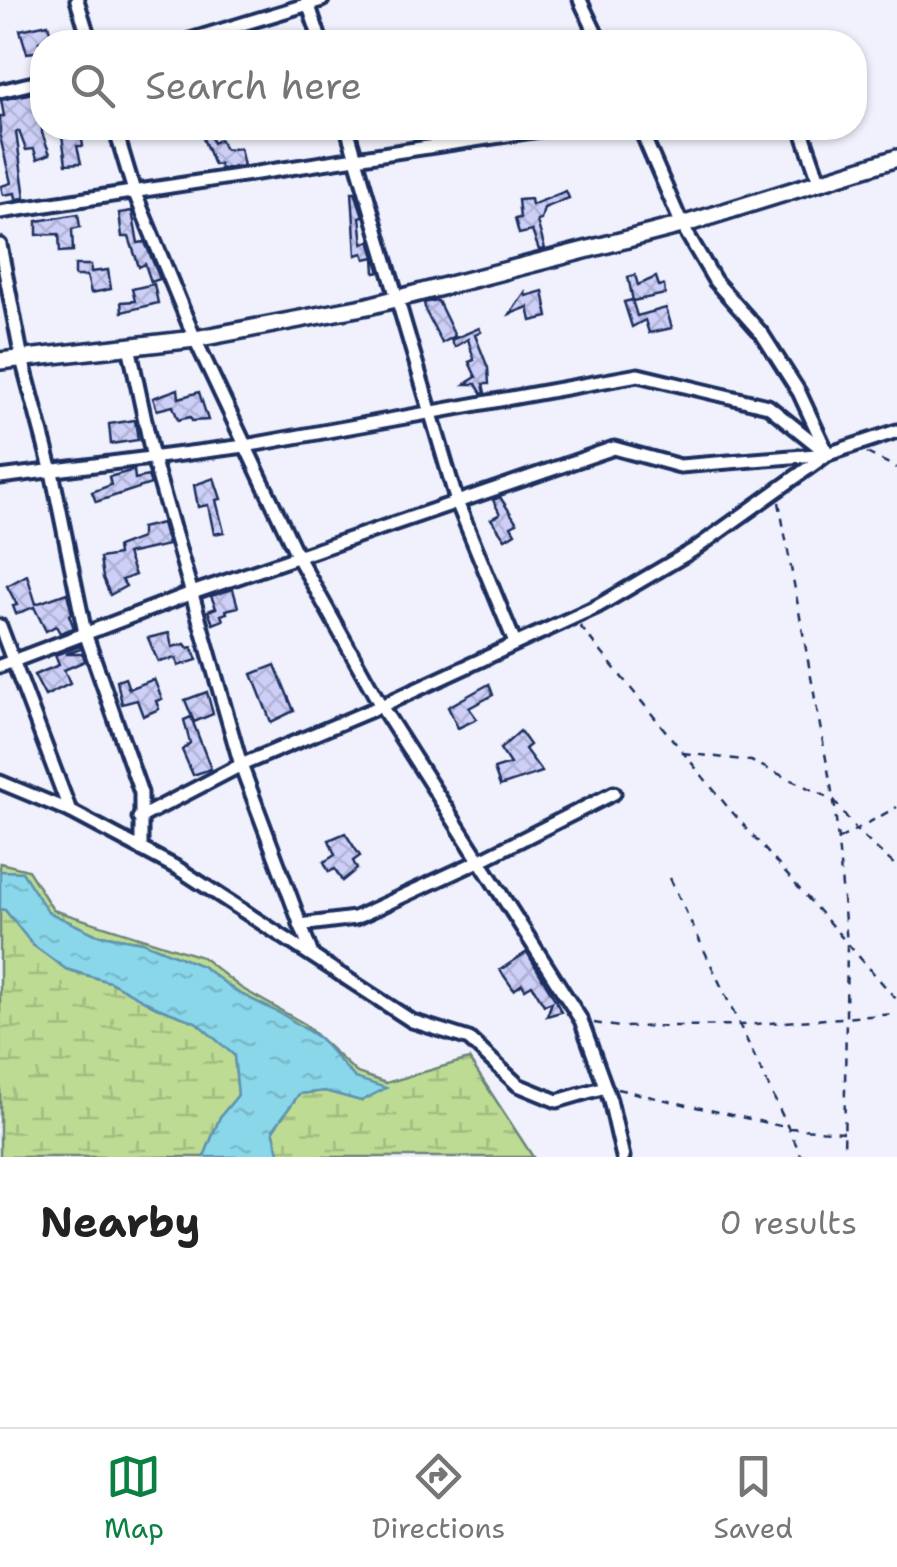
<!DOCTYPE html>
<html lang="en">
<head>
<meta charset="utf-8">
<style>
  :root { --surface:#fff; --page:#f6f6f6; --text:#222; --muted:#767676; --line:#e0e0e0; --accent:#0b8043 }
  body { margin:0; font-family:"Shantell Sans",sans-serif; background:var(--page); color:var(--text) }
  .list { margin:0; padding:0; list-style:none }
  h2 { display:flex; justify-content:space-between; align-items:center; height:130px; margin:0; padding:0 40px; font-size:42px }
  h2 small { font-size:32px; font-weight:400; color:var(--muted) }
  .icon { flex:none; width:55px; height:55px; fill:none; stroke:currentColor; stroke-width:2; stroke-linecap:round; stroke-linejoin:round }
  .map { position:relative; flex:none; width:897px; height:1157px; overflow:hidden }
  .search { position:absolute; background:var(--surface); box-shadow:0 2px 8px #0004; left:30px; right:30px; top:30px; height:110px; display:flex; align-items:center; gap:25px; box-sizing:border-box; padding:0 35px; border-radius:40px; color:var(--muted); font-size:38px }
  .sheet { height:270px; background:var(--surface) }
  nav { display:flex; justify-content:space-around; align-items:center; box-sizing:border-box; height:140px; border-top:2px solid var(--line); background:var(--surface); font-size:28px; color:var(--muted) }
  nav a { display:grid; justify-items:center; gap:5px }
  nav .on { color:var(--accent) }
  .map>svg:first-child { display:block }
  .wetland { fill:url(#wetland-marsh); stroke:#6c8578; stroke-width:2.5 }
  .water { fill:url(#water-ripples); stroke:#5e94b2; stroke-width:2.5 }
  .building { fill:url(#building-cross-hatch); stroke:#1b2f5e; stroke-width:2.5 }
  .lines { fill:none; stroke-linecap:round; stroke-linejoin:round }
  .minor-casing { stroke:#1b2f5e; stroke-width:19 }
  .secondary-casing { stroke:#1b2f5e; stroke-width:22 }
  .path { stroke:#1b2f5e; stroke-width:2.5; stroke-dasharray:8 8; stroke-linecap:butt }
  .minor { stroke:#fff; stroke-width:11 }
  .secondary { stroke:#fff; stroke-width:15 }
</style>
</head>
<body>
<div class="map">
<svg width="897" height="1157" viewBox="0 0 897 1157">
  <defs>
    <pattern id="wetland-marsh" width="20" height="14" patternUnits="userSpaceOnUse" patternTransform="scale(2.5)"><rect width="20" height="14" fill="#bddb93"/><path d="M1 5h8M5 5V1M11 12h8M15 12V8" fill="none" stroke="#a2bc81"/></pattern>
    <pattern id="water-ripples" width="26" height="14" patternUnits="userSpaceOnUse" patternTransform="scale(2.5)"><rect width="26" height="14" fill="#8ad7ea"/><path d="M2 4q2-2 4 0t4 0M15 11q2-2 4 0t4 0" fill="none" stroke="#76b9cb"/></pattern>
    <pattern id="building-cross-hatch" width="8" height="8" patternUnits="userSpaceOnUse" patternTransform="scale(2.5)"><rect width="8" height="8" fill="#cecff7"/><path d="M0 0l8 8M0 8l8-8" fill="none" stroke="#b0b2d6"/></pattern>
  </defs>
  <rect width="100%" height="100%" fill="#f0f1fd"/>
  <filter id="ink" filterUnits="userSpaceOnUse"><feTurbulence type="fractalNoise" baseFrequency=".01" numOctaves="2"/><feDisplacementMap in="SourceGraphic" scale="20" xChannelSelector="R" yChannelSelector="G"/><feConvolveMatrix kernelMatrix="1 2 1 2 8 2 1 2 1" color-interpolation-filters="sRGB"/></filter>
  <g filter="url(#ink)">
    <g class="wetland">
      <polygon points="0,863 28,870 53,910 202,957 241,988 303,1023 357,1073 386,1083 469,1059 533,1157 280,1157 273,1130 299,1094 325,1091 361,1101 355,1078 319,1038 285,1016 237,992 202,966 142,942 95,934 47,912 22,872 0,871"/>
      <polygon points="0,909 5,910 33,945 66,969 110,982 158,1008 196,1022 234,1055 238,1095 220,1117 204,1157 0,1157"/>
    </g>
    <polygon class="water" points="0,871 22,872 48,912 95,934 142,942 202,966 237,992 285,1016 319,1038 355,1078 386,1088 361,1101 325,1091 299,1094 273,1130 280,1157 204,1157 220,1117 238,1095 234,1055 196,1022 158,1008 110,982 66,969 33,945 5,910 0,909"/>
    <g class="building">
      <polygon points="48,24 53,42 39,42 41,51 27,53 20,30"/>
      <polygon points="42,91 42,133 50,154 37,159 34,149 26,150 19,131 16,132 25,198 16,199 15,193 3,195 1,186 11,183 0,137 0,116 4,116 1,100"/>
      <polygon points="61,128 80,128 83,146 77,146 81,163 66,164"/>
      <polygon points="209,133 213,143 220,139 225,150 240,148 244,166 220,169 220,164 214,165 202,136"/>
      <polygon points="566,191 569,198 544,208 541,220 537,221 545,249 539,250 532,231 519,234 515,219 520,218 518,200 531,199 532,205"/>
      <polygon points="352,192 355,192 363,216 360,217 363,244 370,241 380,272 375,273 374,257 365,259 363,253 356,255"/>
      <polygon points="132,211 138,243 145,242 160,279 151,282 145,264 139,267 129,237 122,237 119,213"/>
      <polygon points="78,214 80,227 72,229 73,251 60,252 59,234 37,235 37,221"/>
      <polygon points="75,265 91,265 91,272 108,270 111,289 91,293 87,276 75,276"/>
      <polygon points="635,275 638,285 656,277 659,286 664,285 665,294 633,301 628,277"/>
      <polygon points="154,284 158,303 122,312 121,302 135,301 132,289"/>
      <polygon points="543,291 548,317 531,321 528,307 510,314 525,292 526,296"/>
      <polygon points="632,300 637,316 666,308 672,328 649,333 645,320 632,327 624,302"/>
      <polygon points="432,301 438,301 455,336 442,343 426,312 424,303"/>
      <polygon points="479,328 481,332 475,335 488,368 489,384 483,384 485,393 482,394 476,384 465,384 476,377 469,362 474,360 468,339 455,347 451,340"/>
      <polygon points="178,389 179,398 199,392 208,420 192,421 190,417 178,420 173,406 157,410 153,398"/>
      <polygon points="135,420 138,440 111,444 109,424"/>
      <polygon points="134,470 135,479 148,476 151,484 96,502 92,492 111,485 109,477"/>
      <polygon points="214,478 221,499 216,500 224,532 214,534 208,505 198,507 194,485"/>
      <polygon points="500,497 517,523 511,526 515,533 505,539 491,519 500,514 493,500"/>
      <polygon points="162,523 168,545 127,554 135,575 122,580 126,586 110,595 103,578 100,558 118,555 117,547 141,538 141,528"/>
      <polygon points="27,575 36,604 67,593 72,614 69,615 74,628 60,633 56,626 46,631 34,607 16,614 13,606 17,605 7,586"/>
      <polygon points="233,589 238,607 226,610 227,613 221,615 223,620 213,624 208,611 216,608 211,596"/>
      <polygon points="169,633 172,647 185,644 188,648 192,647 197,660 178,666 176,658 158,662 148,638"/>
      <polygon points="80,646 81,649 66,654 83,654 85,661 64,670 70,684 45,696 34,675 59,665 55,655"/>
      <polygon points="275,665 294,711 271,722 252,674"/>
      <polygon points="125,678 129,689 154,679 162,699 156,701 159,709 143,716 137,700 122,704 117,681"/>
      <polygon points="489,684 493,695 469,708 477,719 458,728 448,707"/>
      <polygon points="207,692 213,714 194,722 185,700"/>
      <polygon points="191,717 211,769 193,775 182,750 190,743 184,720"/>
      <polygon points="520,731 530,745 525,749 542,772 500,786 494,769 510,764 500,749"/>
      <polygon points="345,833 360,856 353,861 357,869 342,881 335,869 329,872 324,862 335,855 329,840"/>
      <polygon points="527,952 556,1001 561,1012 547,1016 552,1002 544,1005 532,985 525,989 522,984 514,990 500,970"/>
    </g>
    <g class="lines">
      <g class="minor-casing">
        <g id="minor">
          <polyline points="77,0 90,42"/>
          <polyline points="307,0 321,42"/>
          <polyline points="580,0 600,42"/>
          <polyline points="183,42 322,0"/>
          <polyline points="0,91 42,81"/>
          <polyline points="115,128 134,191 195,339 298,557 381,706 581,1020 610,1100 623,1157"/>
          <polyline points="347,128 457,502 515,643"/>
          <polyline points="640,128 682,225 715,281 762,334 799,392 826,450"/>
          <polyline points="801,128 819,180"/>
          <polyline points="0,212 553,128"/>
          <polyline points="0,245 22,359 52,472 85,633 141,793 141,849"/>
          <polyline points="129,346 153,458 241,765 312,955"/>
          <polyline points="0,477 245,446 638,375 768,406 828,454"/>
          <polyline points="0,626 70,811"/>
          <polyline points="0,666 192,593 614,448 680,466 828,454 897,431"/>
          <polyline points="0,782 70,811 179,869 412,1021 469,1039 518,1085 557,1101 605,1087"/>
          <polyline points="139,818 241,765 381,706 598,606 695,549 825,456"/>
          <polyline points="300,925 355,918 479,861 614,793"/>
        </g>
      </g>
      <g class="secondary-casing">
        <polyline id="secondary" points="0,361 195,339 368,306 682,225 897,158"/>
      </g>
      <g class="path">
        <polyline points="867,453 897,468"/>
        <polyline points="779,502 835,808 847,944 844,1157"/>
        <polyline points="580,626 726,805 897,1000"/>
        <polyline points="683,753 751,761 834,800 856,830 897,867"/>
        <polyline points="839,839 897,807"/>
        <polyline points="670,878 802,1157"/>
        <polyline points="594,1023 619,1027 742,1025 897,1014"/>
        <polyline points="617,1089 789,1128 844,1132"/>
      </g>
      <use href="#minor" class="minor"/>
      <use href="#secondary" class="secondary"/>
    </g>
  </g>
</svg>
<div class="search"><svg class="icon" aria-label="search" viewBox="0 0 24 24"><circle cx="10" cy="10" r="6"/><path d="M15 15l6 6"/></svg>Search here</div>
</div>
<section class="sheet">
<h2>Nearby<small>0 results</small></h2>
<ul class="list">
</ul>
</section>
<nav>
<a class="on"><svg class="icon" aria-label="map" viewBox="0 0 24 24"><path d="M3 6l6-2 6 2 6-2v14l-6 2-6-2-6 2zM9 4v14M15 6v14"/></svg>Map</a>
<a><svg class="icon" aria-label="directions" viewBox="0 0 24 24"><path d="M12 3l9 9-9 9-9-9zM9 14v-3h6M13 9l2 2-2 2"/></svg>Directions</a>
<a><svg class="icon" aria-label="saved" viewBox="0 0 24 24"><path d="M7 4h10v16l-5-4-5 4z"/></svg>Saved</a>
</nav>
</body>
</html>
